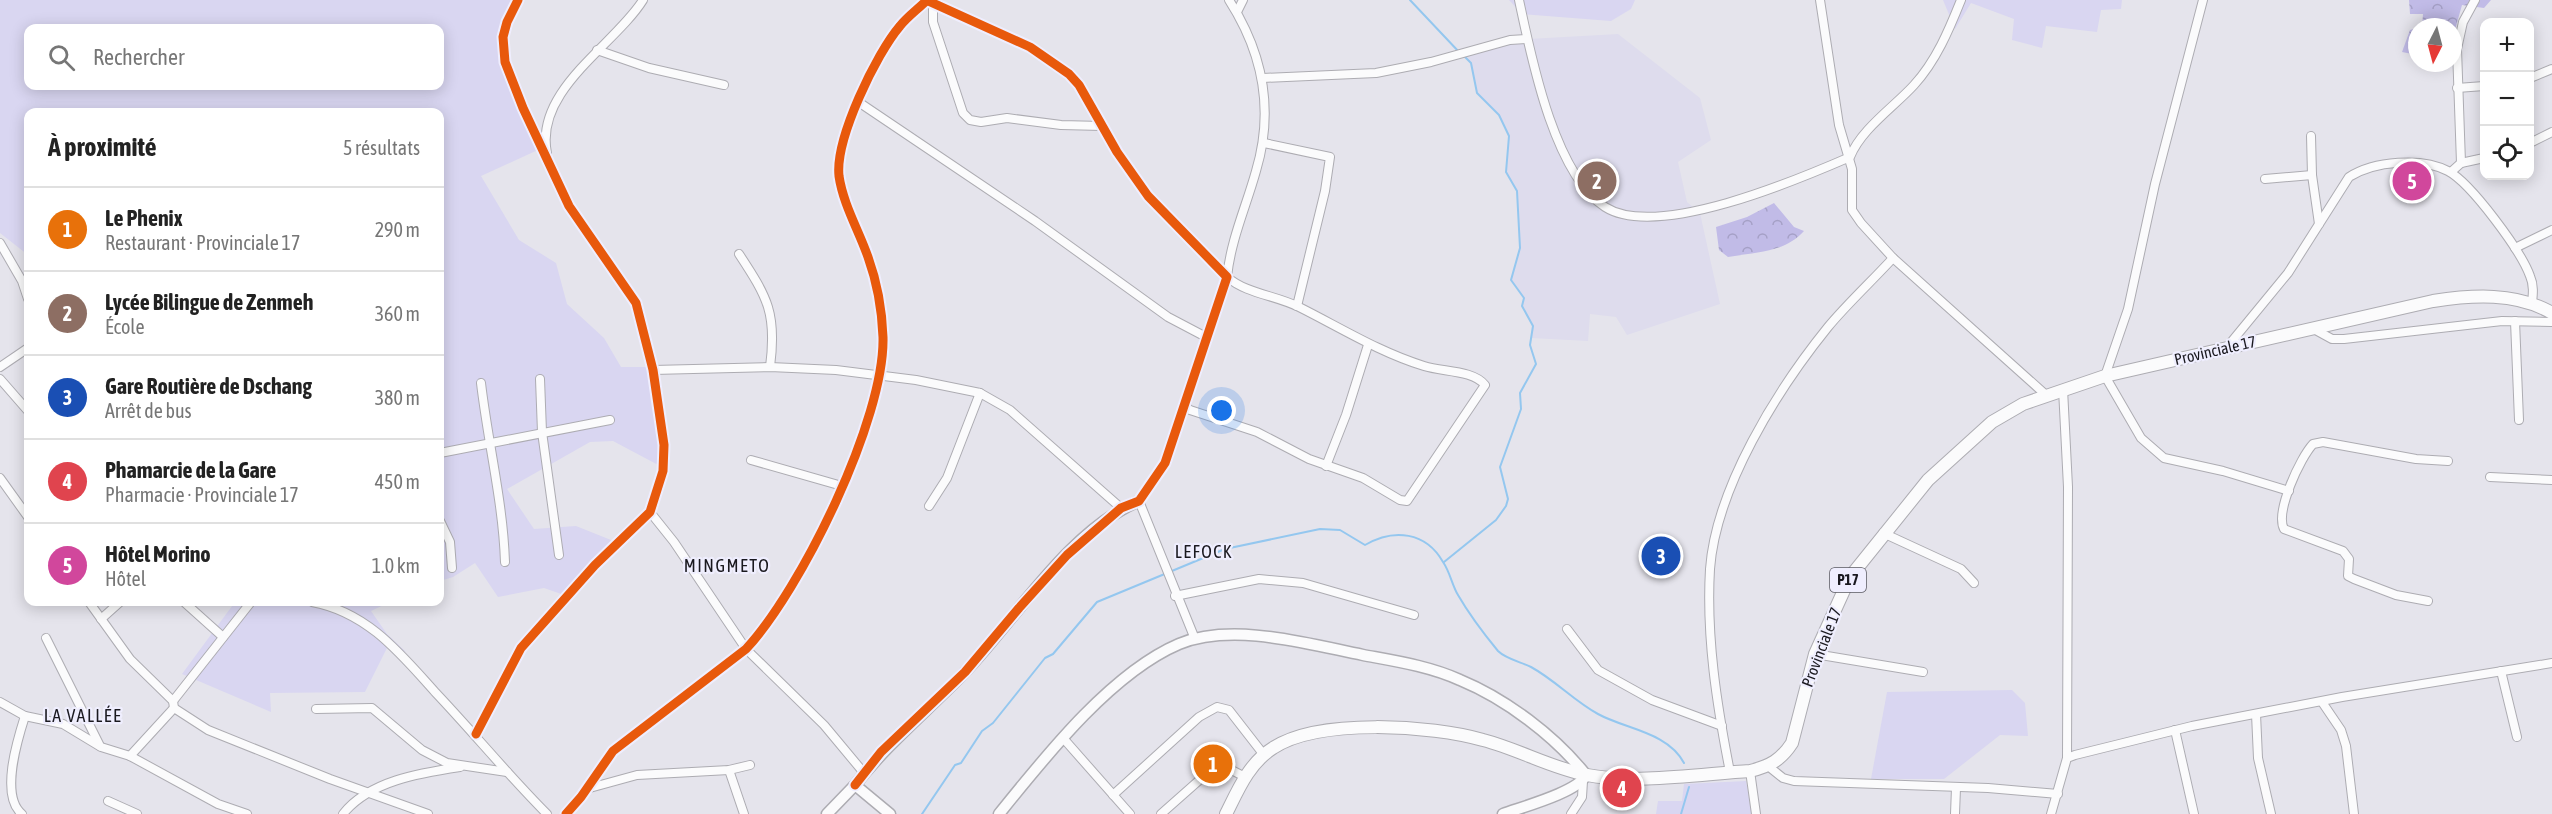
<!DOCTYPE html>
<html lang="fr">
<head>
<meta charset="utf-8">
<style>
  :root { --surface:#fff; --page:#f2f2f2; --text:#222; --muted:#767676; --line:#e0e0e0; --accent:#616067 }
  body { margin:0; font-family:"Asap Condensed",sans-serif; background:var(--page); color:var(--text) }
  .controls { position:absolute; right:18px; top:18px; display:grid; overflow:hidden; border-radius:12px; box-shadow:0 3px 15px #0003 }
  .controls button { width:54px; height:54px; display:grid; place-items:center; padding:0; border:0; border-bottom:2px solid var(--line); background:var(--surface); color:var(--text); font:30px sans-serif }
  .compass { position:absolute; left:2408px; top:18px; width:54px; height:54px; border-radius:50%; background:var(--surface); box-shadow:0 3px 15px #0003; rotate:186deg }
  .you { position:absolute; left:1222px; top:411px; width:21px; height:21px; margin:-15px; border:4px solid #fff; border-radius:50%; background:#1a73e8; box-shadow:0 0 0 9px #1a73e833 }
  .badge { display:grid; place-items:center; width:39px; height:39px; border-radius:50%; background:var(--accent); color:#fff; font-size:20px; font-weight:700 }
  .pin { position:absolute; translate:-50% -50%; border:3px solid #fff; box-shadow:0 2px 6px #0006 }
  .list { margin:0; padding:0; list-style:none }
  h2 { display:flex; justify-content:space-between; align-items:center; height:78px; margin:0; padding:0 24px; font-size:26px }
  h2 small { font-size:20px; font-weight:400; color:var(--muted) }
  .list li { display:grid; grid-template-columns:39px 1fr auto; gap:18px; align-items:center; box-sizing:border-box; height:84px; padding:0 24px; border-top:2px solid var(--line) }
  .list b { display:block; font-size:22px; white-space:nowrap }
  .list p { margin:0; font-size:20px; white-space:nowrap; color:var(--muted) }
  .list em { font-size:20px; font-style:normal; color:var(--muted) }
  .icon { flex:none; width:33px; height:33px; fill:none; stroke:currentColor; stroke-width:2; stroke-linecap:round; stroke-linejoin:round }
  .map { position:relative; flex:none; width:2552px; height:814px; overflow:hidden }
  .search { position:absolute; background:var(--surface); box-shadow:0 3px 15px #0003; left:24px; top:24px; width:420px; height:66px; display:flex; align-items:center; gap:15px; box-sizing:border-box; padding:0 21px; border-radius:12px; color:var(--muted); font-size:22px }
  .panel { position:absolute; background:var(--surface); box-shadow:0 3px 15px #0003; left:24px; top:108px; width:420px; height:498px; border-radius:12px }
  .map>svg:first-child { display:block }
  .built { fill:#dedced }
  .green { fill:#d9d6f1; fill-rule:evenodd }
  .forest { fill:url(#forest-crowns) }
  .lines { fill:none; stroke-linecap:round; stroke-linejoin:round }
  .stream { stroke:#94c7ef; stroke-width:2 }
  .street-casing { stroke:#adacb2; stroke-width:10 }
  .secondary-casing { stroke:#adacb2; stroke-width:13 }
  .primary-casing { stroke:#adacb2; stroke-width:14 }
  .street { stroke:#fbfbfc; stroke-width:8 }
  .secondary { stroke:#fbfbfc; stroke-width:10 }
  .primary { stroke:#fbfbfc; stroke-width:12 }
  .cycleway-casing { stroke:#efeefe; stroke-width:13 }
  .cycleway { stroke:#e8590c; stroke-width:9 }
  .labels { text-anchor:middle; stroke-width:4.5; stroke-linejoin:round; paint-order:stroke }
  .shield { fill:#efeefe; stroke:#5a5962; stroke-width:1.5 }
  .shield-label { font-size:15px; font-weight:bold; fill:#1a191f }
  .street-label { font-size:16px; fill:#1a191f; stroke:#efeefe }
  .neighbourhood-label { font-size:18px; letter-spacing:1.5px; fill:#1a191f; stroke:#efeefe }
</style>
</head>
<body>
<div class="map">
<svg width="2552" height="814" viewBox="0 0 2552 814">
  <defs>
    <pattern id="forest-crowns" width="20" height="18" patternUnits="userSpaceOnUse" patternTransform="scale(1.5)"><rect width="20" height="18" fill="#c1bbe7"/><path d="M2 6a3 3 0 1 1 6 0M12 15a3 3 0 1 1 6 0" fill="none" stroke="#a5a0c6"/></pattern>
  </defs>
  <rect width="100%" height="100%" fill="#e5e4ec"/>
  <polygon class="built" points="1618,34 1700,98 1711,140 1678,162 1687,202 1700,213 1720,304 1627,335 1616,317 1590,314 1588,341 1531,338 1533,326 1522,306 1524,298 1511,280 1520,248 1517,191 1506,172 1509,136 1499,115 1477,93 1471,63 1462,54 1510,40"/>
  <g class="green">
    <path d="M 0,0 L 518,0 L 506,25 L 504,60 L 540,149 L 481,176 L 519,240 L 556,263 L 567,304 L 604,338 L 621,367 L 651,367 L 662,440 L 662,467 L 613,441 L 590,442 L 507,489 L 534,529 L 576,526 L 616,542 L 564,595 L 544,588 L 498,597 L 475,563 L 453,577 L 440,581 L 440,112 L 28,112 L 28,255 L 0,233 ZM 28,28 L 440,28 L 440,86 L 28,86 Z"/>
    <polygon points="1509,0 1635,0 1631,9 1611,21 1522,14"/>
    <polygon points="1943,0 2122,0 2121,9 2101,10 2097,32 2046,26 2042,48 2012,40 2014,19 1971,3 1955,29"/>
    <polygon points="235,602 390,602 371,611 387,634 406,652 388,646 365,692 270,693 271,712 182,674"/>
    <polygon points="2012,690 2025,703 2028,736 2000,735 1944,779 1871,779 1887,692"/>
    <polygon points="1746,781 1752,814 1656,814 1658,801 1682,801 1684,784"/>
  </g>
  <g class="forest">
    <polygon points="2409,0 2491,0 2484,8 2462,5 2453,37 2453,27 2422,27 2423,14 2410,14"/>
    <polygon points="2417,28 2417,55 2402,52 2410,30"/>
    <path d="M 1774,203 L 1794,227 L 1804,231 C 1784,253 1756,252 1728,257 L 1719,250 L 1716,227 L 1747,217 Z"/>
  </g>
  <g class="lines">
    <g class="stream">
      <polyline points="1410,0 1460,53"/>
      <polyline points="1444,562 1496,520 1506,506 1508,499 1500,467 1521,409 1520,393 1536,364 1530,345 1533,326 1522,306 1524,298 1511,280 1520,248 1517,191 1506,172 1509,136 1499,115 1477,93 1471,63 1464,56"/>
      <path d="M 922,814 L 955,765 L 961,763 L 982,731 L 993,723 L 1045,658 L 1053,654 L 1097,602 L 1225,549 L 1320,529 L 1340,530 L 1365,545 C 1394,528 1426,532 1443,562 C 1450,572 1452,585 1458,595 C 1469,614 1484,634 1498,651 C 1506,659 1521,662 1531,667 C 1555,680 1574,701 1598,714 C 1625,729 1668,732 1684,763"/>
      <polyline points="1681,814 1689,787"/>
    </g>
    <g class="street-casing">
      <g id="street">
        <polyline points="926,0 1030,47 1069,74 1079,85 1117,152 1148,196 1227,277 1165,463 1139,501 1195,639"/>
        <path d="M 1519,0 C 1531,56 1554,174 1605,207 C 1657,240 1797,180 1850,157 C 1861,129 1894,107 1914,85 C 1936,61 1949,30 1961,0"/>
        <polyline points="1820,0 1839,125 1852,169 1852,210 1861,223 1893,258 2046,395"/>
        <polyline points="2203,0 2155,184 2128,309 2105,376 2141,438 2164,458 2223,471 2289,491"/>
        <polyline points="933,4 933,22 963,113 970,120 981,122 1007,118 1061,125 1102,126"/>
        <polyline points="1237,12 1243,0"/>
        <polyline points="597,50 649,68 724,85"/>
        <polyline points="1263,78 1376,73 1431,62 1510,40 1527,39"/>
        <polyline points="2530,78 2552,69"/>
        <polyline points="2457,88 2484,86"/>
        <polyline points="857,101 1035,221 1168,317 1206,337"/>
        <polyline points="2311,136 2312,175 2319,224"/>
        <polyline points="1264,143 1330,157 1325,191 1297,306"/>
        <polyline points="2530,143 2552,132"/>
        <path d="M 547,153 C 534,90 615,45 643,0"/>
        <polyline points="2461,163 2457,49 2463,22 2475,0"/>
        <polyline points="2451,172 2461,163 2484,158"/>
        <polyline points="2265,179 2312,175"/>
        <polyline points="0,243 22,281 28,299"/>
        <polyline points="2515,248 2552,230"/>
        <path d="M 739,254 C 768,298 777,314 770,367"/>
        <polyline points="2515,321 2519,420"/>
        <polyline points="2312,328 2332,339 2344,339 2502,321 2552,322"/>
        <path d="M 2228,346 L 2288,273 L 2349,177 C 2374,161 2422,157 2448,171 C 2471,183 2521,251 2530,276 C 2534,285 2533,294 2532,303"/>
        <polyline points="0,367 28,348"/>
        <polyline points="653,370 770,367 836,370 916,380 980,393 1010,410 1121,508"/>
        <polyline points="0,379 28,411"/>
        <polyline points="540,379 542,432 559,555"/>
        <path d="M 481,383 C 488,443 503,502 505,562"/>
        <polyline points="2063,389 2068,487 2067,758"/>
        <path d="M 1184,405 L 1190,410 L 1257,432 L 1309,459 L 1363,478 L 1400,500 L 1407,501 L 1485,385 C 1473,370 1443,372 1424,366 C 1379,352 1341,328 1299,307 C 1275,295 1247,294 1227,277 C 1231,239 1246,207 1256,171 C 1274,111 1263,53 1229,0"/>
        <polyline points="440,453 610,420"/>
        <polyline points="751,460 842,486"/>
        <polyline points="1326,466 1346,415 1368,345"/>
        <polyline points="2490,477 2552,480"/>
        <polyline points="0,478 28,517"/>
        <polyline points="929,506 947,478 980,393"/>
        <polyline points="650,512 674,542 746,649 824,725 864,773"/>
        <polyline points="440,521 450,542 452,568"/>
        <polyline points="1883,533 1961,569 1974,583"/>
        <polyline points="1175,596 1259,579 1303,583 1414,615"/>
        <path d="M 2428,601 L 2396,595 L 2354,579 L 2348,576 L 2349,559 L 2343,551 L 2284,529 C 2275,512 2300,458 2313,444 L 2323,442 L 2416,459 L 2448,461"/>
        <polyline points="89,602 130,659 173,701 174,708 208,730 330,779 428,814"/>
        <polyline points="184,602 223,637"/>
        <path d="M 312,602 C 367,612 400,653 435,692 C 473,732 508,775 547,814"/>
        <polyline points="101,619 120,602"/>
        <polyline points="1567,629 1598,670 1652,700 1722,726"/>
        <polyline points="46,638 100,746"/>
        <polyline points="1815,654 1923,672"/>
        <polyline points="2501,671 2517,737"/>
        <polyline points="173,701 251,602"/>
        <path d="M 0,702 L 25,716 C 17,741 0,796 22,814"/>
        <polyline points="2322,702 2341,730 2346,746 2354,814"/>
        <polyline points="316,709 372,708 422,750 447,763 507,772"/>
        <polyline points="2256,714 2258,758 2271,814"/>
        <polyline points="25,716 63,724 101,747 130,756 218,804 247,814"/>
        <polyline points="2175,730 2194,814"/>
        <polyline points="476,734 521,648 595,565 650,512 663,471 664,445 653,370 636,303 569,206 523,108 505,62 503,37 507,22 518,0"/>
        <polyline points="1063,738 1130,814"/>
        <polyline points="130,756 174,708"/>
        <polyline points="1768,766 1783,778 1794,781 1988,788 2058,794"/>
        <polyline points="729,770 744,814"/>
        <polyline points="1750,771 1756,814"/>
        <path d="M 1730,772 C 1717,706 1706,637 1710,569 C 1716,488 1777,390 1828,327 C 1848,303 1872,281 1893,258"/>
        <polyline points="586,789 637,775 729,770 750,765"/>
        <polyline points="1113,795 1199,717 1217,707 1229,710 1264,755"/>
        <polyline points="108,801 137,814"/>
        <path d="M 343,814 C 369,781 420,773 460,767"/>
        <path d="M 566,814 L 581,797 L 613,751 L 746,649 C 801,590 885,419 883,337 C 882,310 877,282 868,257 C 859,231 843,204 839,176 C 835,139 876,54 900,26 C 907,17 918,9 926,1"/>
        <polyline points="1161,814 1213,768 1222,765 1245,777"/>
        <polyline points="1571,814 1582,797 1583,781"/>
        <polyline points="1955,814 1956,788"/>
        <polyline points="2051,814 2067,758 2075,755 2192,726 2342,697 2552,663"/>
      </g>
    </g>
    <g class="secondary-casing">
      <g id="secondary">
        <path d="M 855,785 C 887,744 927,711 964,673 C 1016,619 1068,531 1139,501"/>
        <polyline points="827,814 855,785 890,814"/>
        <path d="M 999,814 C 1045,757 1111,673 1179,644 C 1233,622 1308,644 1363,655 C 1395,661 1429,666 1460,680 C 1506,699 1555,736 1586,775 C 1578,792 1522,807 1503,814"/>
      </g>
    </g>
    <g class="primary-casing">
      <path id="primary" d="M 1226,814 C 1238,790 1249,763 1273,748 C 1318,718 1432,725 1483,740 C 1518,749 1551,768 1587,775 C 1634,784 1701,774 1750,771 C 1770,766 1781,760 1792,743 L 1815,654 L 1850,577 L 1928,480 L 1992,422 L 2023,404 L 2105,376 L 2433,301 C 2472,295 2516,292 2552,313"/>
    </g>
    <use href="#street" class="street"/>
    <use href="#secondary" class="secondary"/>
    <use href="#primary" class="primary"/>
    <g class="cycleway-casing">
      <g id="cycleway">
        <polyline points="476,734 521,648 595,565 650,512 663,471 664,445 653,370 636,303 569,206 523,108 505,62 503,37 507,22 518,0"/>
        <polyline points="855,785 881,752 965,672 1019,608 1067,555 1121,508 1139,501 1165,463 1227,277 1148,196 1117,152 1079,85 1069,74 1030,47 926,0"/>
        <path d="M 566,814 L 581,797 L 613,751 L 746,649 C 801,590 885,419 883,337 C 882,310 877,282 868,257 C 859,231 843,204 839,176 C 835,139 876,54 900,26 C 907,17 918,9 926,1"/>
      </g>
    </g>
    <use href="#cycleway" class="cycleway"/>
  </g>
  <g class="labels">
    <rect class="shield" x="1830" y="568" width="36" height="24" rx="4.5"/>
    <g class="shield-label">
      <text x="1848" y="585">P17</text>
    </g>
    <g class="street-label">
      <text transform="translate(2215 350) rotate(-13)" y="6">Provinciale 17</text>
      <text transform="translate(1821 647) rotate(-69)" y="6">Provinciale 17</text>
    </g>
    <g class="neighbourhood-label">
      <text x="1204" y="558">LEFOCK</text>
      <text x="727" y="572">MINGMETO</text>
      <text x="83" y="722">LA VALLÉE</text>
    </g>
  </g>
</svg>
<div class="controls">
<button>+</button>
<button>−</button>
<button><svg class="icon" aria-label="locate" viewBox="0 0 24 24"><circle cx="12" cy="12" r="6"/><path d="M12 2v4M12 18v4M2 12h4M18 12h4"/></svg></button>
</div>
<svg class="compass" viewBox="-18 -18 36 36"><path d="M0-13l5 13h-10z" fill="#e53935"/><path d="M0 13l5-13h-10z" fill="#767676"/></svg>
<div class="you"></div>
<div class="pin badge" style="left:1213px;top:764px;background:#e8710a">1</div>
<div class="pin badge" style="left:1597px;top:181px;background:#8d6e63">2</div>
<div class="pin badge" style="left:1661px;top:556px;background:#1a4fb4">3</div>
<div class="pin badge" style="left:1622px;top:788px;background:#e0444e">4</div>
<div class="pin badge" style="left:2412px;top:181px;background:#d1479c">5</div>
<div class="search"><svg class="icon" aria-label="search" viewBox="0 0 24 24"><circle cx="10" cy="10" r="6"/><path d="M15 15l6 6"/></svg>Rechercher</div>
<section class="panel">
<h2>À proximité<small>5 résultats</small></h2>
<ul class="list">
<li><span class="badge" style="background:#e8710a">1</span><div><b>Le Phenix</b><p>Restaurant · Provinciale 17</p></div><em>290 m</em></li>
<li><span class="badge" style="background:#8d6e63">2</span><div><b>Lycée Bilingue de Zenmeh</b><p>École</p></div><em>360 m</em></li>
<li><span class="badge" style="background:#1a4fb4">3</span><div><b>Gare Routière de Dschang</b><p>Arrêt de bus</p></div><em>380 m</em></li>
<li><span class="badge" style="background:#e0444e">4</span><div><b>Phamarcie de la Gare</b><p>Pharmacie · Provinciale 17</p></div><em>450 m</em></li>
<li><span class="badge" style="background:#d1479c">5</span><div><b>Hôtel Morino</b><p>Hôtel</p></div><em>1.0 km</em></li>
</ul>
</section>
</div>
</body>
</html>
